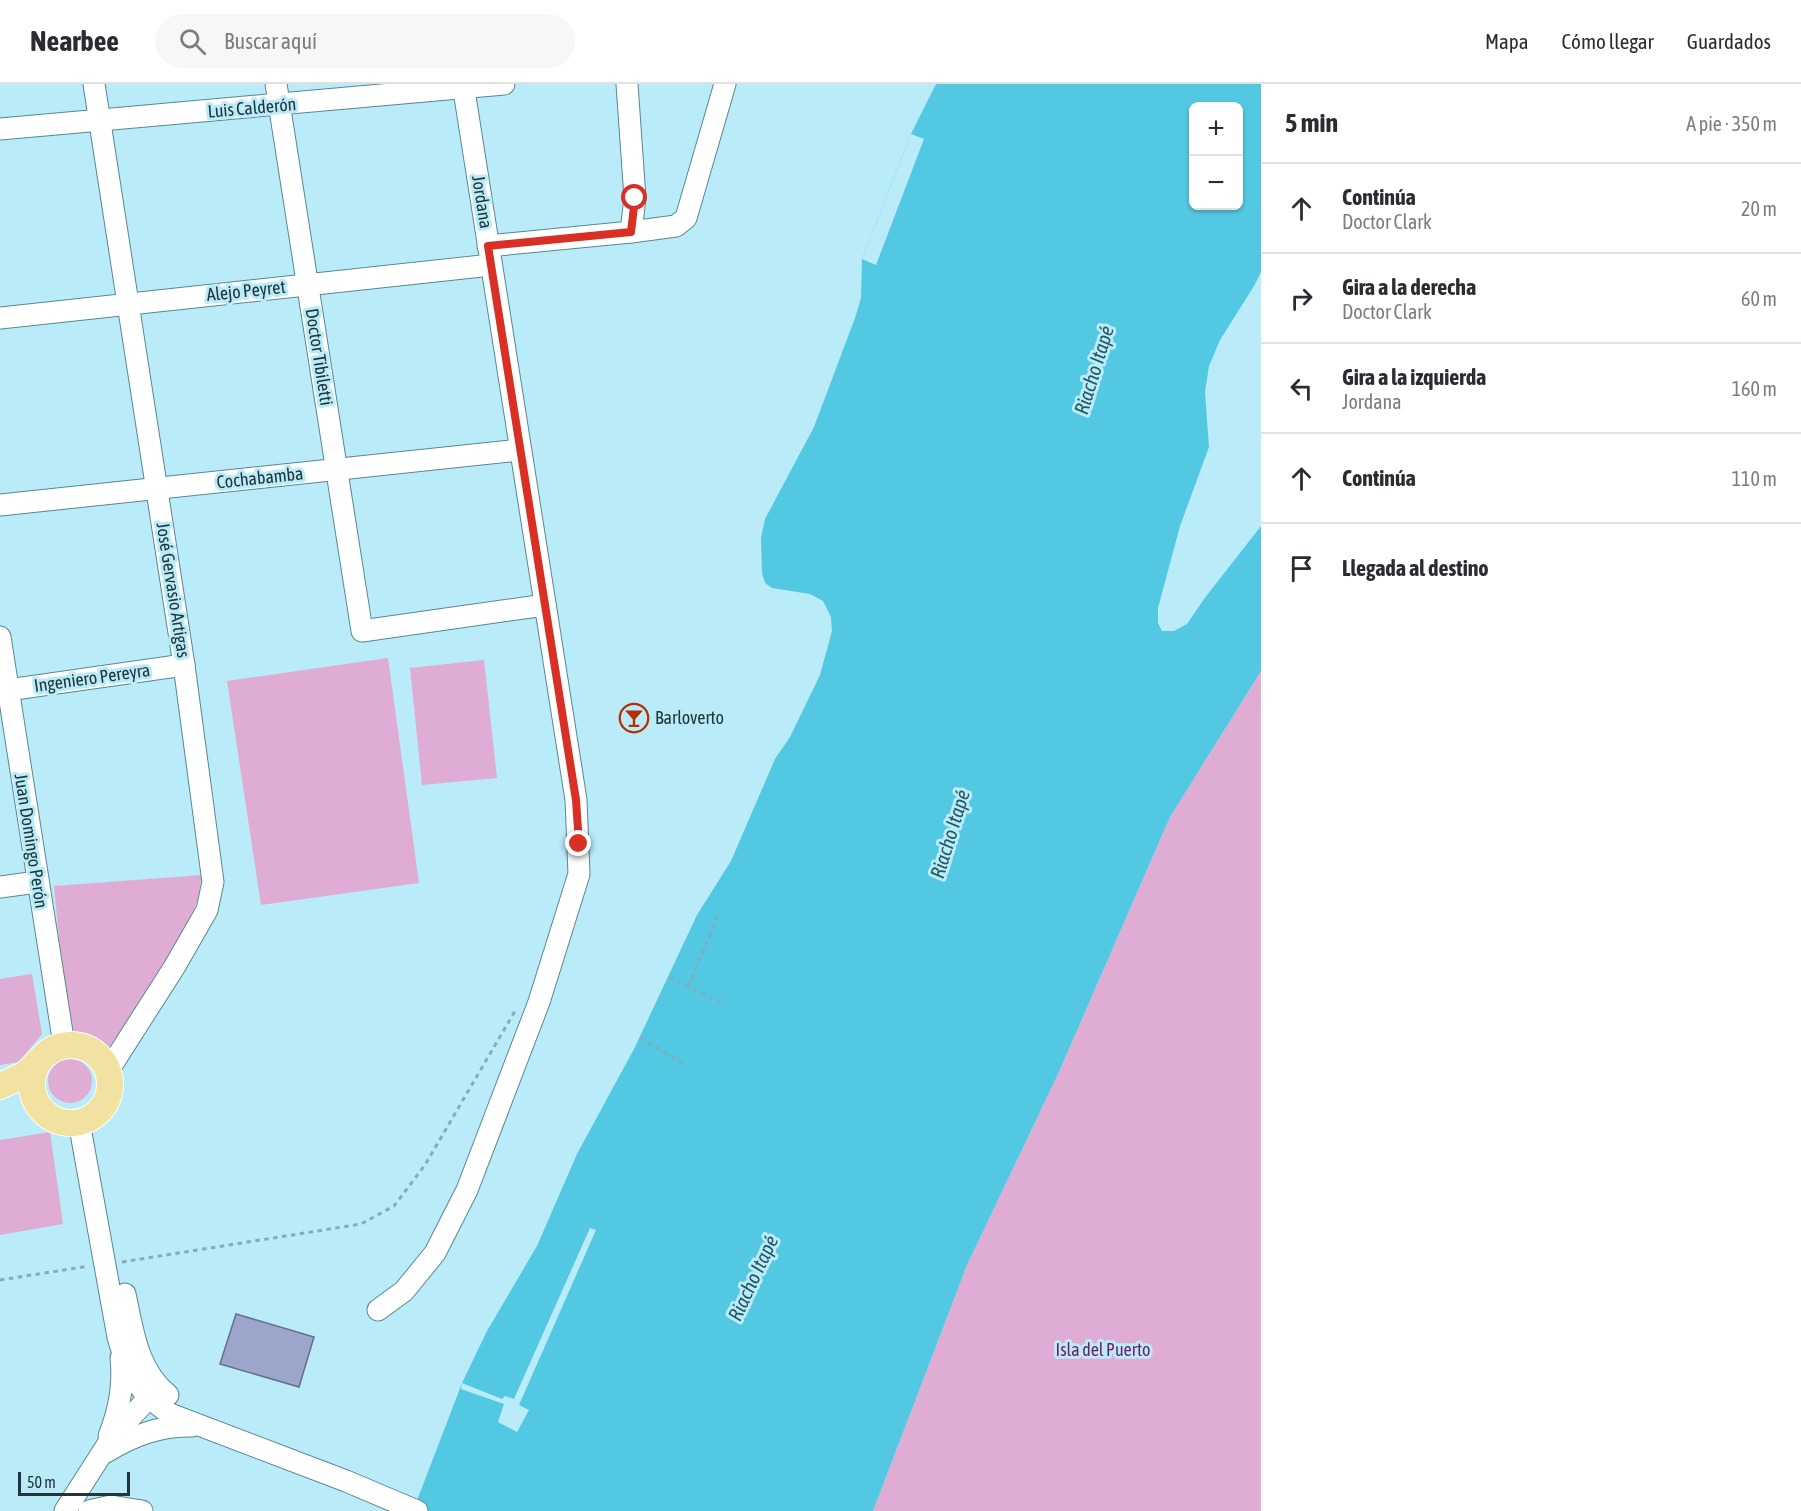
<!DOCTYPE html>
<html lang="es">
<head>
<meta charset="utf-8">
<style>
  :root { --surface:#fff; --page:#f7f7f7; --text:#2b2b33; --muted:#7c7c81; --line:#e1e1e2 }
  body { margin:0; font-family:"Asap Condensed",sans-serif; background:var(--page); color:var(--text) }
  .controls { position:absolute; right:18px; top:18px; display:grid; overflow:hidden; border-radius:9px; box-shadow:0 2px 4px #0004 }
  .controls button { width:54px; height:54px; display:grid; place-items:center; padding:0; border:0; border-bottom:2px solid var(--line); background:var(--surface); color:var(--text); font:30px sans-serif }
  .scale { position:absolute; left:18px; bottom:15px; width:112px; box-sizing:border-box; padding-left:6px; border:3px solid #21353a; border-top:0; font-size:16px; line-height:21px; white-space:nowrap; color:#21353a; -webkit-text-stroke:4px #b9ebf8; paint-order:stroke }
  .stop { position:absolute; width:18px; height:18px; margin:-14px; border:4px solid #d93025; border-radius:50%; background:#fff }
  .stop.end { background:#d93025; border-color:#fff; box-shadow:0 2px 6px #0008 }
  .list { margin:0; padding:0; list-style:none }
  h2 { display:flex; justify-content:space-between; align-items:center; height:78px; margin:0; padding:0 24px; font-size:26px }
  h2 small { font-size:20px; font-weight:400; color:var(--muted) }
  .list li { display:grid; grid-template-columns:39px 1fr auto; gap:18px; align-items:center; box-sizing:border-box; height:90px; padding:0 24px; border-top:2px solid var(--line) }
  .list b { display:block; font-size:22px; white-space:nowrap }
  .list p { margin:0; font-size:20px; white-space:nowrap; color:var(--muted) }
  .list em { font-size:20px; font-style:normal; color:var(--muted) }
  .icon { flex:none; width:33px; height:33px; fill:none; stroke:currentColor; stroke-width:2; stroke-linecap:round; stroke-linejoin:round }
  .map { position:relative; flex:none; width:1261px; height:1427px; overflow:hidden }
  header { display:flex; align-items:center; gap:36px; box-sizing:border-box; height:84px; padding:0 30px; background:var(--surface); border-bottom:2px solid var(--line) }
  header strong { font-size:28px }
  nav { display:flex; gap:33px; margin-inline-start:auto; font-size:21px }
  .search { width:420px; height:54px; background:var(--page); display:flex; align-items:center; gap:15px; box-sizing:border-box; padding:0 21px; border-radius:33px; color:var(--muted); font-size:22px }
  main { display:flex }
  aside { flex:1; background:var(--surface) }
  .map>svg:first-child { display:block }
  .green { fill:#dfadd3 }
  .water { fill:#53c8e2; fill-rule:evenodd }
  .pier { fill:#b9ebf8 }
  .building { fill:#9ca5ca; stroke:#666e90; stroke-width:1.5 }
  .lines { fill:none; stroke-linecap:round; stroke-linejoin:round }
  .minor-casing { stroke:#588793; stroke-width:23 }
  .major-casing { stroke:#fff; stroke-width:28 }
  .path { stroke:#85acb7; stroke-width:3; stroke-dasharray:4.5 4.5; stroke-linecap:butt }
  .minor { stroke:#fff; stroke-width:21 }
  .major { stroke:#f2e2a1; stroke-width:26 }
  .route { stroke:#d93025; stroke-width:8 }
  .labels { text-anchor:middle; stroke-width:6; stroke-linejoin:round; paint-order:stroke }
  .street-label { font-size:18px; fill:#21353a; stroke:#b9ebf8 }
  .poi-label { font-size:18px; fill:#21353a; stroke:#b9ebf8; text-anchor:start }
  .park-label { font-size:18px; fill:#701e63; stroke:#b9ebf8 }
  .water-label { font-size:20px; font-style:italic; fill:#255662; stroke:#b9ebf8 }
</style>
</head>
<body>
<header>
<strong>Nearbee</strong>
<div class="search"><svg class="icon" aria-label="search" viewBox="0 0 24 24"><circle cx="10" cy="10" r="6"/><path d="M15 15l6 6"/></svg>Buscar aquí</div>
<nav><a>Mapa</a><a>Cómo llegar</a><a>Guardados</a></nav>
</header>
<main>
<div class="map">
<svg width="1261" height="1427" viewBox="0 0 1261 1427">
  <rect width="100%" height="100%" fill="#b9ebf8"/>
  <g class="green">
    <polygon points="388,574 419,799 261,821 227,597"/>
    <polygon points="484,576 497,694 422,701 410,584"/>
    <polygon points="1261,587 1261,1427 873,1427 967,1181 1058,990 1170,733"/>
    <polygon points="202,791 198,814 186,848 114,960 112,959 106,967 91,954 74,949 63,897 54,802"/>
    <polygon points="32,890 42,950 19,978 0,981 0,895"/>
    <circle cx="70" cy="997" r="22"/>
    <polygon points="50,1048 63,1140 0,1151 0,1056"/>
  </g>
  <path class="water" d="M 936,0 L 1261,0 L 1261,188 L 1254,202 L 1220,256 L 1209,282 L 1205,308 L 1209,363 L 1180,442 L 1158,524 L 1158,539 L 1162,547 L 1174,547 L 1187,540 L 1204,515 L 1261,442 L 1261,587 L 1170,733 L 1058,990 L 967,1181 L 873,1427 L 413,1427 L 462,1299 L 487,1247 L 537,1162 L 577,1070 L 634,965 L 697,831 L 731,777 L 775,675 L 790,653 L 820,591 L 832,547 L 831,533 L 823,517 L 810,510 L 772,504 L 765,499 L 762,489 L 761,454 L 765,435 L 814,343 L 855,234 L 861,214 L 862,175 L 911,50 ZM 1194,22 L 1238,22 L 1238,122 L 1194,122 Z"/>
  <g class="pier">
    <polygon points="911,50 924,55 876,181 862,175"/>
    <polygon points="590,1144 596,1146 519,1321 529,1326 517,1348 498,1338 504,1320 461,1305 462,1299 502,1315 505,1312 514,1315"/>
  </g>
  <polygon class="building" points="236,1230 314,1253 299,1303 220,1280"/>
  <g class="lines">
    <g class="minor-casing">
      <g id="minor">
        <polyline points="94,0 184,581 213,798 207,826 175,882 108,987"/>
        <polyline points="276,0 362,547 545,521"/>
        <polyline points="0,45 504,0"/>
        <polyline points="631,148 676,142 686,134 725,0"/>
        <polyline points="488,162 631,148 635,114 627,0"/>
        <polyline points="0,234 491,181"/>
        <polyline points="0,421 520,366"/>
        <polyline points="0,553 64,961"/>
        <polyline points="0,607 184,581"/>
        <polyline points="0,803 37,798"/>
        <path d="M 79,1038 L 118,1253 C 129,1292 137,1306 170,1330 L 346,1397 L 417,1427"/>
        <path d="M 125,1210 C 133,1247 137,1286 168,1311"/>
        <polyline points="378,1226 404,1207 435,1169 467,1106 539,918 579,790 576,716 463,0"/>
        <path d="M 109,1352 C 119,1327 124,1301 121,1274"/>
        <path d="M 106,1368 C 133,1352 160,1341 192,1342"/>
        <polyline points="65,1427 113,1352 158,1304"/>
        <polyline points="89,1427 111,1422 142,1427"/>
      </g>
    </g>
    <g class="major-casing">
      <g id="major">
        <circle cx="71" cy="1000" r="39"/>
        <polyline points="0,1002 26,990 37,979"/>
      </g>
    </g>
    <g class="path">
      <polyline points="669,893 724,921"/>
      <polyline points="688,903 718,831"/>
      <polyline points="640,954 686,981"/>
      <polyline points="122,1178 361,1140 394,1122 425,1081 515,927"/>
      <polyline points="0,1196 89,1182"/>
    </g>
    <use href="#minor" class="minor"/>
    <use href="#major" class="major"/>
  </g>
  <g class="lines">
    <polyline class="route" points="579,760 576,716 488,162 631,148 635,114"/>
  </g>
  <defs>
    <g id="bar-ring" transform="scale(1.5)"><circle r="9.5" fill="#b9ebf8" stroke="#b82e03" stroke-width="1.5"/><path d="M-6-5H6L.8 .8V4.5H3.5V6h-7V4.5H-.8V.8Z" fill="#b82e03"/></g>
  </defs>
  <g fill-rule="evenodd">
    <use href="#bar-ring" x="634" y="634"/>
  </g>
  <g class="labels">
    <g class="street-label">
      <text transform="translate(252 24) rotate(-5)" y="6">Luis Calderón</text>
      <text transform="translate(482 118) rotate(81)" y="6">Jordana</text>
      <text transform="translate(246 207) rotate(-6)" y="6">Alejo Peyret</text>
      <text transform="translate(319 273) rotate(81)" y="6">Doctor Tibiletti</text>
      <text transform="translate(260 394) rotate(-6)" y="6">Cochabamba</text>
      <text transform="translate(173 506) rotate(81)" y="6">José Gervasio Artigas</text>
      <text transform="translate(92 594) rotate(-8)" y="6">Ingeniero Pereyra</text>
      <text transform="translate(31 757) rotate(81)" y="6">Juan Domingo Perón</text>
    </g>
    <g class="poi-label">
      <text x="655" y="640">Barloverto</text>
    </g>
    <g class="park-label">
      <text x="1103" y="1272">Isla del Puerto</text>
    </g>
    <g class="water-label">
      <text transform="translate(1094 286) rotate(-73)" y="7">Riacho Itapé</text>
      <text transform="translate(950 750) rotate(-73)" y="7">Riacho Itapé</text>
      <text transform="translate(753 1194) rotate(-65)" y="7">Riacho Itapé</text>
    </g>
  </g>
</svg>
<div class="controls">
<button>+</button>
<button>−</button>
</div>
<div class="scale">50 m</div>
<div class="stop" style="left:635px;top:114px"></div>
<div class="stop end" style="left:579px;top:760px"></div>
</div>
<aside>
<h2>5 min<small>A pie · 350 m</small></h2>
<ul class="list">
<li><svg class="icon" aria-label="ahead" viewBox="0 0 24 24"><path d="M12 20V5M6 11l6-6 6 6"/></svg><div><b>Continúa</b><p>Doctor Clark</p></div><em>20 m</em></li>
<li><svg class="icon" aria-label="right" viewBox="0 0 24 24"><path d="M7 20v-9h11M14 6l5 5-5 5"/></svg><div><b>Gira a la derecha</b><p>Doctor Clark</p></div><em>60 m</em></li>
<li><svg class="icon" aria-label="left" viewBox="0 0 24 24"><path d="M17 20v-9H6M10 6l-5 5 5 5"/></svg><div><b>Gira a la izquierda</b><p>Jordana</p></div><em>160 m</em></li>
<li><svg class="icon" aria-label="ahead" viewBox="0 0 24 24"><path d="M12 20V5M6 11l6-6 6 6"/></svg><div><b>Continúa</b></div><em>110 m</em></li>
<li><svg class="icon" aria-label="arrive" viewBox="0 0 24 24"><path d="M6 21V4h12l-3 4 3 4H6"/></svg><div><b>Llegada al destino</b></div></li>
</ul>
</aside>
</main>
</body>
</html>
